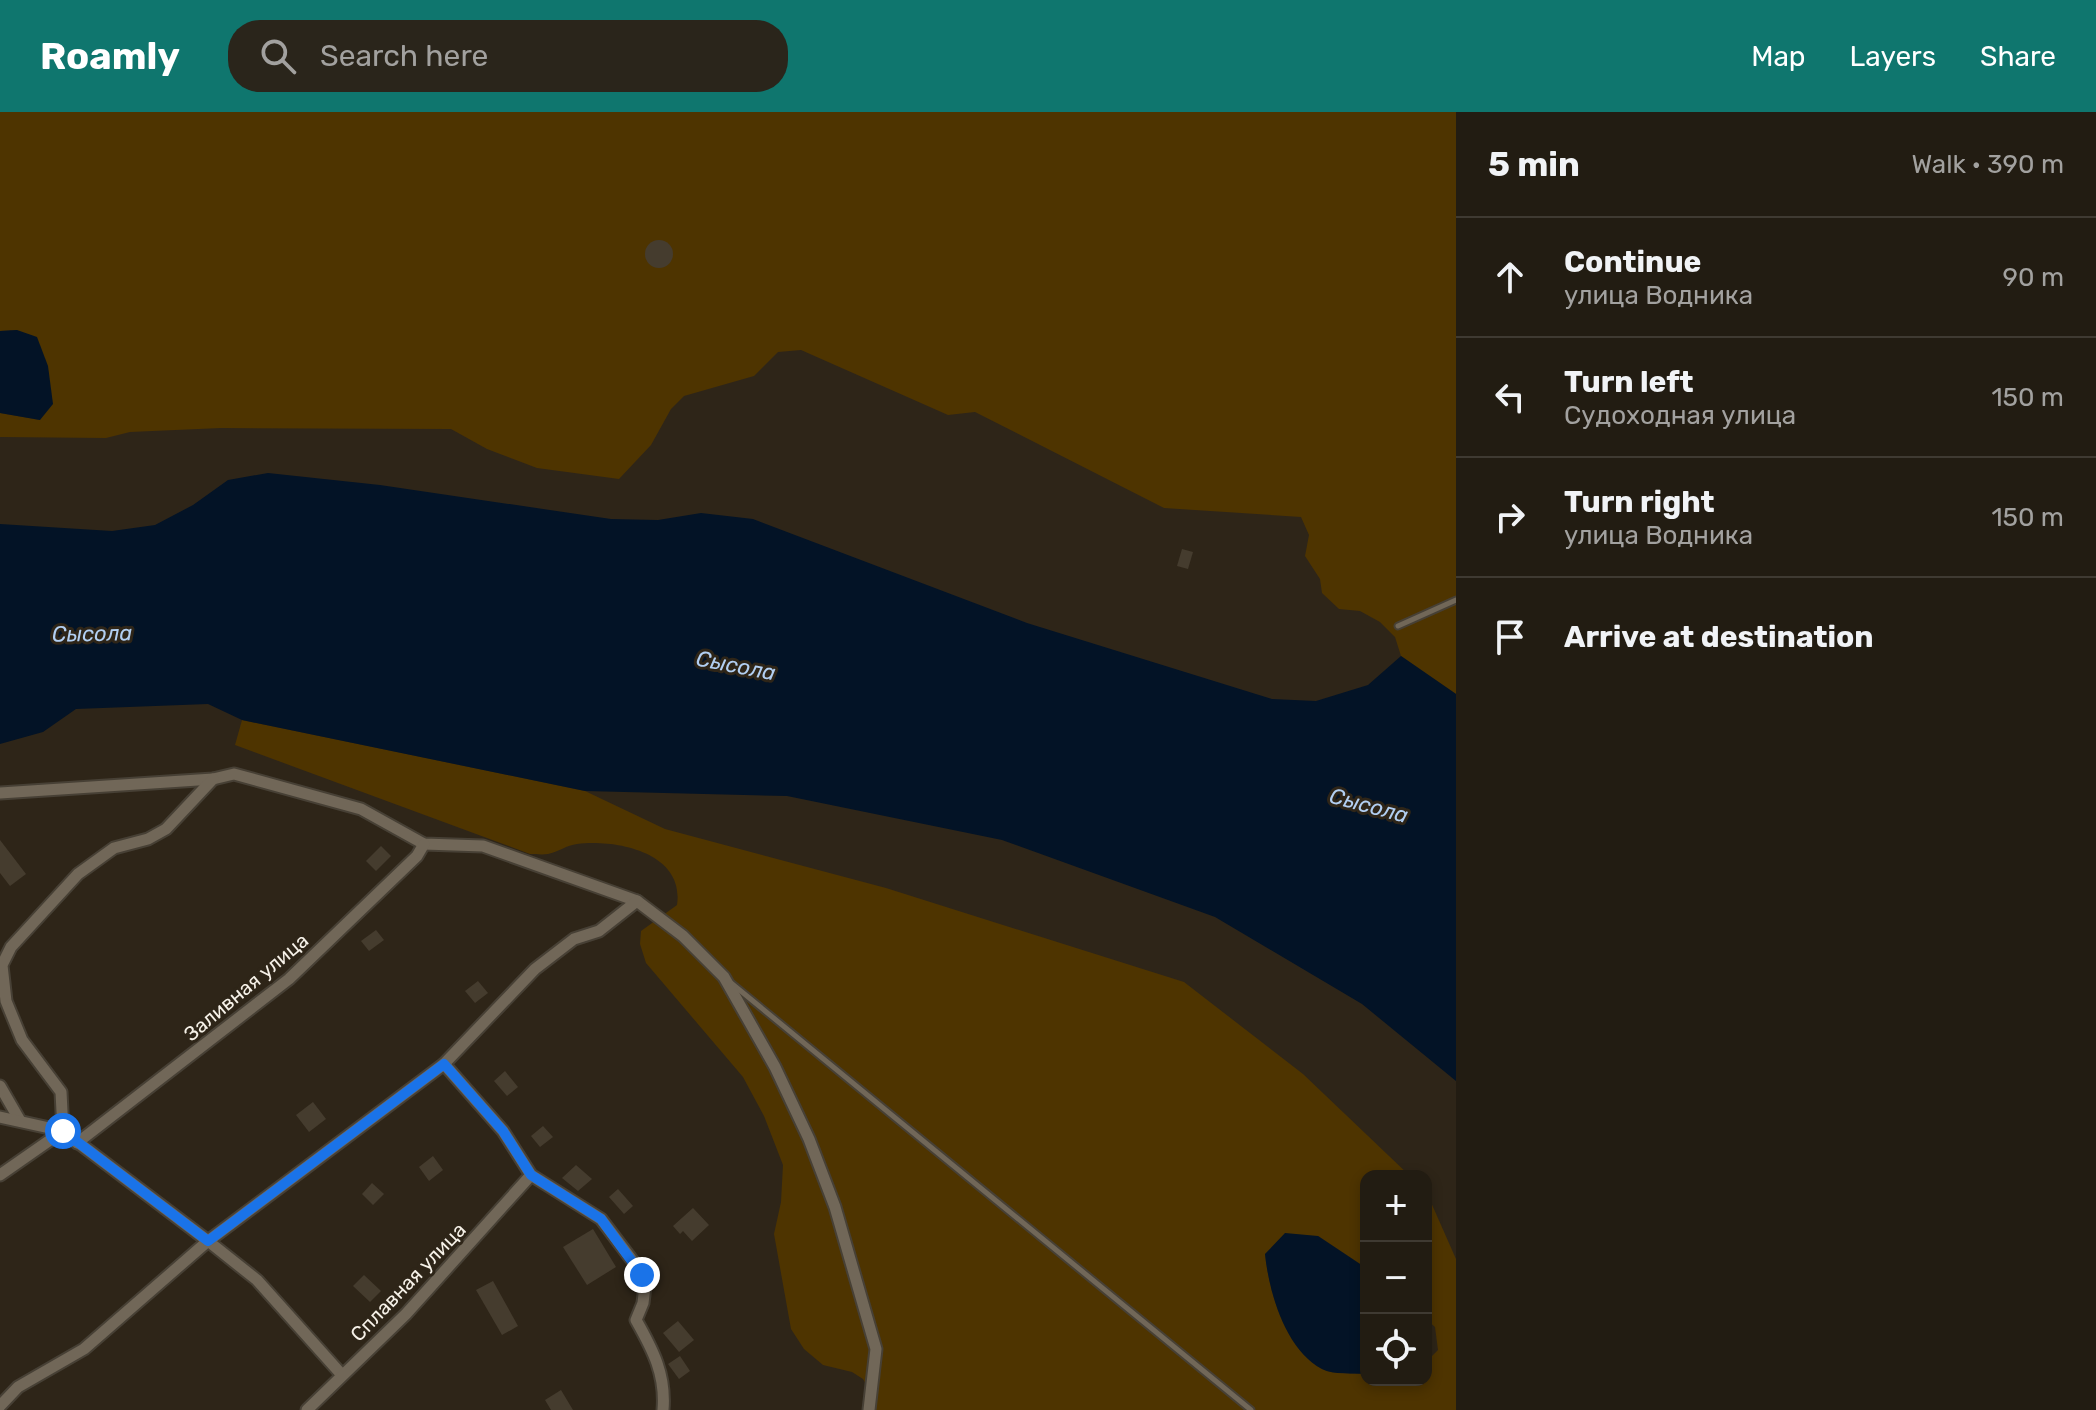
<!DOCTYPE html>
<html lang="en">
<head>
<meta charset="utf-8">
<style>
  :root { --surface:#221c12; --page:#2a251b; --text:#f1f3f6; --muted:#a2a19f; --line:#3f3a32; --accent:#0f766e }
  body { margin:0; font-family:Rubik,sans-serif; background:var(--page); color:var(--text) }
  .controls { position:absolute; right:24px; bottom:24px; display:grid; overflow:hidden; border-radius:16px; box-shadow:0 4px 12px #0003 }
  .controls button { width:72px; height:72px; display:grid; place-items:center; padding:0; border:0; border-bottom:2px solid var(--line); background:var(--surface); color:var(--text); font:40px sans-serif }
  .stop { position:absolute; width:24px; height:24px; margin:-18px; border:6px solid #1a73e8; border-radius:50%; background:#fff }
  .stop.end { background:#1a73e8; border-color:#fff; box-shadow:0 2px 8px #0008 }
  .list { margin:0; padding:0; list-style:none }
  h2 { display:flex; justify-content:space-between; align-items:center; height:104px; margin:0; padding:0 32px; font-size:34px }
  h2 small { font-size:26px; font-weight:400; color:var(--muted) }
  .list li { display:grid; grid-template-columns:52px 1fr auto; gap:24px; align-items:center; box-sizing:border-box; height:120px; padding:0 32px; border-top:2px solid var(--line) }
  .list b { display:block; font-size:30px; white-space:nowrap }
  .list p { margin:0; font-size:26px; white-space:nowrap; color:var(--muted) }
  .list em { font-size:26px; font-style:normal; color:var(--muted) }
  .icon { flex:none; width:44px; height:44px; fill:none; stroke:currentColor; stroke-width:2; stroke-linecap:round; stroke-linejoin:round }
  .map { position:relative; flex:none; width:1456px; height:1298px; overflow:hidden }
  header { display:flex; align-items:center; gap:48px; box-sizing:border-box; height:112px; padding:0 40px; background:var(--accent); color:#fff }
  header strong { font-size:38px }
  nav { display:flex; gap:44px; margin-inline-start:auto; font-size:28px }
  .search { width:560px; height:72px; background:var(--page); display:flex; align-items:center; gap:20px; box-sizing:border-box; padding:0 28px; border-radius:32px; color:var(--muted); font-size:30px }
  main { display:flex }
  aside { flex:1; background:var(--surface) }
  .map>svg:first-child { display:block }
  .green { fill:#4e3400 }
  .water { fill:#031326 }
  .building { fill:#453c2e }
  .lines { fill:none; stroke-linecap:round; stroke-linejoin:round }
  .service-casing { stroke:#474035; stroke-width:9 }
  .minor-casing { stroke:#474035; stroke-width:15 }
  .service { stroke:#716758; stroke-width:5 }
  .minor { stroke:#716758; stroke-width:11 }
  .route { stroke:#1a73e8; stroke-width:10 }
  .labels { text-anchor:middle; stroke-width:6; stroke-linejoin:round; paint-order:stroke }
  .street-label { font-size:20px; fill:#f6f1e8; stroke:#2e2518 }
  .water-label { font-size:22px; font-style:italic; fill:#b2cff2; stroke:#2e2518 }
</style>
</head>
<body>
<header>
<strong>Roamly</strong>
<div class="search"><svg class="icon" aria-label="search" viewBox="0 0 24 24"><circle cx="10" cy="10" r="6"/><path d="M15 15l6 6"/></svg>Search here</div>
<nav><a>Map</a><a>Layers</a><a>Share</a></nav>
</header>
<main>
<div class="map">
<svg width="1456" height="1298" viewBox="0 0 1456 1298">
  <rect width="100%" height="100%" fill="#2e2518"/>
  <g class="green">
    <polygon points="0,0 1456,0 1456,582 1401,544 1395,525 1380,510 1360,499 1339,497 1322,481 1320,467 1305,444 1309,423 1301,405 1164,396 975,300 948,303 801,238 778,240 754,264 684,284 671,297 651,333 619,367 537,356 487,337 451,317 221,316 130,320 106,326 0,325 0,301 40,308 17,218 0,219"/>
    <path d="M 242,608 L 585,679 L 665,717 L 886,776 L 1184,870 L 1303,962 L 1410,1064 L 1366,1064 L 1366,1156 L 1318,1124 L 1265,1142 C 1269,1181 1286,1238 1322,1257 C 1334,1263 1353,1261 1366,1262 L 1366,1268 L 1426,1268 L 1426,1250 L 1438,1238 L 1435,1215 L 1426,1207 L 1426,1079 L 1456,1147 L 1456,1298 L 876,1298 L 874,1285 L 863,1267 L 852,1260 L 823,1253 L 804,1237 L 791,1217 L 774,1122 L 781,1090 L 783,1053 L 764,1004 L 743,965 L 646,851 L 640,832 L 641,819 L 677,793 C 685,741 617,727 577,732 C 567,733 558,740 548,742 C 542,743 535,742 530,742 L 235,633 Z"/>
  </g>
  <g class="water">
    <polygon points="17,218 37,225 48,254 53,292 40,308 0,301 0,219"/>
    <polygon points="268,361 380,373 611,407 658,408 701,401 753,407 1027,511 1272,587 1316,589 1368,573 1401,544 1456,582 1456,969 1362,892 1215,805 1002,728 787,684 585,679 242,608 208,592 76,597 43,620 0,632 0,412 112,419 155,413 193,393 228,368"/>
    <path d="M 1285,1121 L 1318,1124 L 1366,1156 L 1366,1262 C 1353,1261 1334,1263 1322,1257 C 1286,1238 1269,1181 1265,1142 Z"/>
  </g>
  <g class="building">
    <circle cx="659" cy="142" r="14"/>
    <polygon points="1182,437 1193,440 1188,457 1177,454"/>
    <polygon points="0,728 26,762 10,774 0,761"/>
    <polygon points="381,734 391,744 376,759 366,749"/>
    <polygon points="376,818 384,828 369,839 361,829"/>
    <polygon points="478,869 488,881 475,891 465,879"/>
    <polygon points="505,959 518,975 507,984 494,969"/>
    <polygon points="313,990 326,1007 309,1020 296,1003"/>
    <polygon points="543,1014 553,1025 540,1035 531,1024"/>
    <polygon points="433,1044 443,1058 429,1069 419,1055"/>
    <polygon points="576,1053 592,1067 578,1079 562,1066"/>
    <polygon points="372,1071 384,1082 373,1093 362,1082"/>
    <polygon points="618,1077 633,1094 624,1102 609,1085"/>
    <polygon points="693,1096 709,1113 692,1129 683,1119 680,1122 673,1114"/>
    <polygon points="593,1117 616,1155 587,1173 563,1135"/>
    <polygon points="364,1163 381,1179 370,1190 353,1174"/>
    <polygon points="493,1169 518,1214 502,1223 476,1178"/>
    <polygon points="678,1209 694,1228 679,1240 663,1221"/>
    <polygon points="680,1244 690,1259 679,1267 668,1252"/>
    <polygon points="561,1278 573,1298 551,1298 545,1288"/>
  </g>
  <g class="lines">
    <g class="service-casing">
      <g id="service">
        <polyline points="1398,514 1456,488"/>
        <polyline points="731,871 1251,1298"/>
      </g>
    </g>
    <g class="minor-casing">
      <g id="minor">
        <polyline points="0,681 213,667 234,662 361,697 424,732 483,734 637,789 683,824 724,865 775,955 809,1027 835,1095 876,1237 869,1298"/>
        <path d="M 444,952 L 503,1019 L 531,1063 L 601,1107 L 635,1152 L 645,1174 L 643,1191 L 636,1208 C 653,1238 666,1263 663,1298"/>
        <polyline points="0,974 19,1007"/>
        <polyline points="0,1005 63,1019 208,1129 257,1168 342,1263"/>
        <polyline points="77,1031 289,867 417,744 424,732"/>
        <polyline points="0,1063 63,1019 61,980 22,928 6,889 2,853 11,835 78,762 114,736 148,727 166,717 213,667"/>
        <polyline points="0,1294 18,1275 84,1237 208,1129 444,952 535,857 574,827 599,819 637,789"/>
        <polyline points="307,1298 406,1202 531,1063"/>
      </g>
    </g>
    <use href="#service" class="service"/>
    <use href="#minor" class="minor"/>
  </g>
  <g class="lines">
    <polyline class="route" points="63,1019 208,1129 444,952 503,1019 531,1063 601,1107 642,1163"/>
  </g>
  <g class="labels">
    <g class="street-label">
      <text transform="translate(246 875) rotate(-40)" y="7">Заливная улица</text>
      <text transform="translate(408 1170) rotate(-46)" y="7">Сплавная улица</text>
    </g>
    <g class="water-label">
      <text transform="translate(92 521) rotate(-1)" y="8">Сысола</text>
      <text transform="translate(736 553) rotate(11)" y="8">Сысола</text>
      <text transform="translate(1369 693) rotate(15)" y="8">Сысола</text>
    </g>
  </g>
</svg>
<div class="controls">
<button>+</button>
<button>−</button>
<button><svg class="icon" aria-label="locate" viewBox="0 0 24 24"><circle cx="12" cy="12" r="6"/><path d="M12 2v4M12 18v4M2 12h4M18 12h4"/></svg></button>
</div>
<div class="stop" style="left:63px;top:1019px"></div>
<div class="stop end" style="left:642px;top:1163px"></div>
</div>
<aside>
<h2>5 min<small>Walk · 390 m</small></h2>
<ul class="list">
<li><svg class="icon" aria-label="ahead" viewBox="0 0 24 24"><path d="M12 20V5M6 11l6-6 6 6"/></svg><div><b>Continue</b><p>улица Водника</p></div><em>90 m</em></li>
<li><svg class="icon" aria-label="left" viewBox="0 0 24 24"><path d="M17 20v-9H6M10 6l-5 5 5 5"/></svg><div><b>Turn left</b><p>Судоходная улица</p></div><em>150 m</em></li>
<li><svg class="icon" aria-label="right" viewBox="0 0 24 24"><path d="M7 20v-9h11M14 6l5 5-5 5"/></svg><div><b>Turn right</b><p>улица Водника</p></div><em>150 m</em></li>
<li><svg class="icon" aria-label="arrive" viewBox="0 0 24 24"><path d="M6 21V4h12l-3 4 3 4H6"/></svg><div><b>Arrive at destination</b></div></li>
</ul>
</aside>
</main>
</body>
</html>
